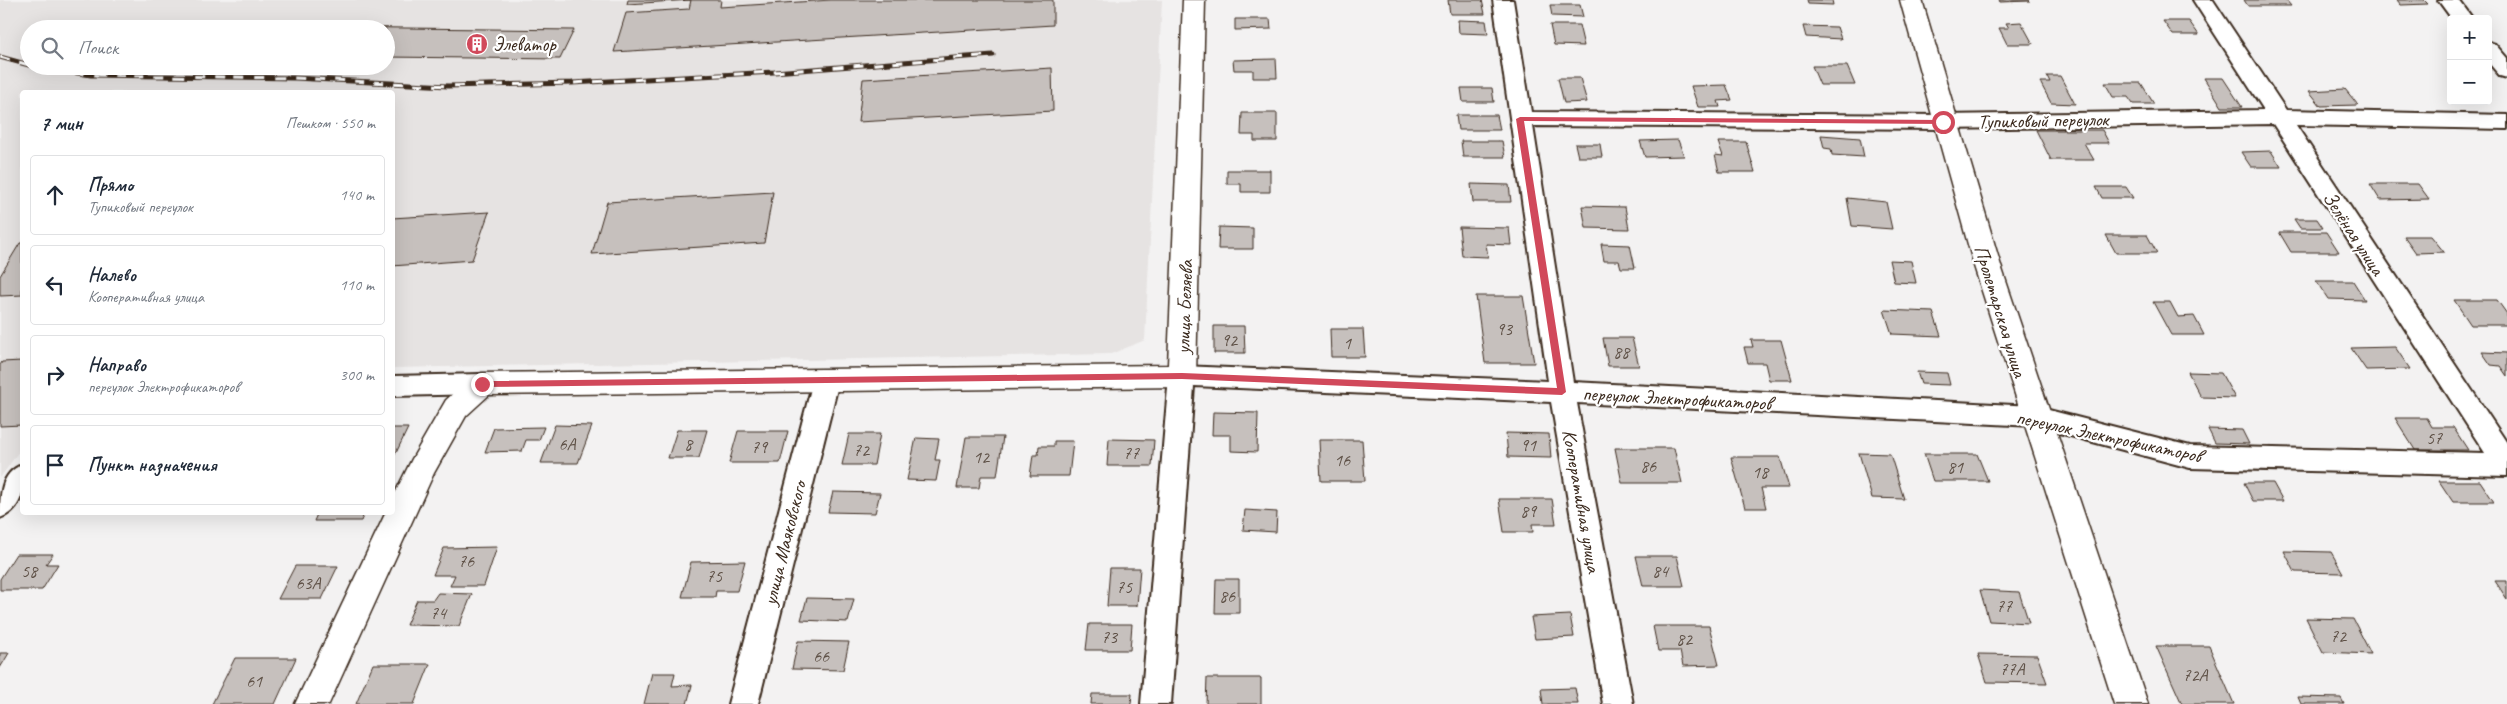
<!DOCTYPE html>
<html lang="ru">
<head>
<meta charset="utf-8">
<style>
  :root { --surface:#fff; --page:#f2f2f3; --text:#1f2937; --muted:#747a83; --line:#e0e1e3 }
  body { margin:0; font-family:Caveat,sans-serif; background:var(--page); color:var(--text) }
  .controls { position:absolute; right:15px; top:15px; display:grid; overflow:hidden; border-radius:5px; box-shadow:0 5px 20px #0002 }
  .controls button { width:45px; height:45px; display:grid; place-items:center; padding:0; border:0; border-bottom:1px solid var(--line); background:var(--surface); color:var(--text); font:25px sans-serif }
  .stop { position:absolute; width:15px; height:15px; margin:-11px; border:4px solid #d1495b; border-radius:50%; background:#fff }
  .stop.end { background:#d1495b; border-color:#fff; box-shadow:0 1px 5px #0008 }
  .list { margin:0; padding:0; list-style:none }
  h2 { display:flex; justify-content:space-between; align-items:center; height:65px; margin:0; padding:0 20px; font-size:21px }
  h2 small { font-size:16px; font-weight:400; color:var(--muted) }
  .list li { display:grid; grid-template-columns:32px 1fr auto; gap:15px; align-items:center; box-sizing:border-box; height:80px; margin:0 10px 10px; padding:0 10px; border:1px solid var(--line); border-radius:5px }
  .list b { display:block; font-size:19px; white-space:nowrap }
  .list p { margin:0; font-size:16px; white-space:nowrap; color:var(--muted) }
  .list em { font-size:16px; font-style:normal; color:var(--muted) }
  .icon { flex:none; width:28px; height:28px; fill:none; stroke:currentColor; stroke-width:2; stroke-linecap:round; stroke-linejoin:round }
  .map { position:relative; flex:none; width:2507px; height:704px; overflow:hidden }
  .search { position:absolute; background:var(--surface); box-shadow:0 5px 20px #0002; left:20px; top:20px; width:375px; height:55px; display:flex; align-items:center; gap:12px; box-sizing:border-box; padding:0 18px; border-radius:28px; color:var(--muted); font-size:19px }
  .panel { position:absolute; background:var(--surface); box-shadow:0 5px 20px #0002; left:20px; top:90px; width:375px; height:425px; border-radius:5px }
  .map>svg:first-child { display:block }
  .built { fill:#e6e3e2; fill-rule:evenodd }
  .building { fill:#c6c0bd; stroke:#3b2a1e }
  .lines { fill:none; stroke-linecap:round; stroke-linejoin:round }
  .street-casing { stroke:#3b2a1e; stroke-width:4 }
  .secondary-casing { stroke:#3b2a1e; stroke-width:3 }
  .street { fill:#fff; fill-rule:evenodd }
  .secondary { fill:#fff; fill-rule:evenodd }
  .rail-casing { stroke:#3b2a1e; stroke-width:5 }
  .rail { stroke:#fff; stroke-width:3; stroke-dasharray:10; stroke-linecap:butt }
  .route { fill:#d1495b }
  .labels { text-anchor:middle; stroke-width:4.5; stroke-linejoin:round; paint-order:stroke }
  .number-label { font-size:18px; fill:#5e5046 }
  .poi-label { font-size:20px; fill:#3b2a1e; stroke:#fff; text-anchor:start }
  .street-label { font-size:20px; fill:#3b2a1e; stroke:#fff }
</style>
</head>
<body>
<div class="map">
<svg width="2507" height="704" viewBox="0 0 2507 704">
  <rect width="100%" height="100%" fill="#f3f2f2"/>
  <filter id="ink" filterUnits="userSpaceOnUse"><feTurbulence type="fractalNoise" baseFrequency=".02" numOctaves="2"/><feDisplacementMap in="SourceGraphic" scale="10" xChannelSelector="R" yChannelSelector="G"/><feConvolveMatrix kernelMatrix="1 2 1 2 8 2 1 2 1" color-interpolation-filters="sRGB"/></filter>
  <g filter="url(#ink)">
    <path class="built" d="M 0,0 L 1162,0 L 1145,340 L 1111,354 L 393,368 L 392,92 L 22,92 L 22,447 L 0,478 ZM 29,29 L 386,29 L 386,66 L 29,66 Z"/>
    <g class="building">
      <polygon points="628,0 721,0 720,7 831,0 1053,0 1053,25 614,52 626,13 689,9 691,0 627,4"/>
      <polygon points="1448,0 1482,0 1485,14 1450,14"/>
      <polygon points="1807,0 1832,0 1833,5 1808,4"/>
      <polygon points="1999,0 2029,0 2030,1 2000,2"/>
      <polygon points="2244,0 2286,0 2291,6 2248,6"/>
      <polygon points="2397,0 2424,0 2428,4 2401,5"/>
      <polygon points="1550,5 1580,5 1583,17 1552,16"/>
      <polygon points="1235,19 1270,19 1271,29 1235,30"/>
      <polygon points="1458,20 1486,21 1488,34 1459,33"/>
      <polygon points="2163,21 2189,21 2199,35 2173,35"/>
      <polygon points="2021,22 2033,44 2007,44 1999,28 2009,28 2006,23"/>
      <polygon points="68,24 574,30 560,59 386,57 386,29 64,29"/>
      <polygon points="1550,25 1579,25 1584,46 1554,45"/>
      <polygon points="1803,26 1837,27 1841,39 1806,37"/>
      <polygon points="1276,59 1277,78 1253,78 1253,70 1234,70 1233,60"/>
      <polygon points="1812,66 1847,66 1855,85 1820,85"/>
      <polygon points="1052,68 1053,111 858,122 863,79"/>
      <polygon points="2047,76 2060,76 2075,104 2051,103 2040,82 2050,82"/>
      <polygon points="1558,78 1580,78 1587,102 1564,103"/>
      <polygon points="2204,78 2223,78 2242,107 2222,107"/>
      <polygon points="2105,83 2141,83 2154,104 2133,104 2128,97 2113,97"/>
      <polygon points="1726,85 1732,100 1718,101 1720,107 1698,107 1691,86"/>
      <polygon points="1461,88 1492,88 1494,102 1463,102"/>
      <polygon points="2345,89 2358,105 2321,106 2309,91"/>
      <polygon points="1242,113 1277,113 1277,141 1254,141 1254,135 1241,135"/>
      <polygon points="1456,115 1497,115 1500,130 1458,130"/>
      <polygon points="2036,130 2102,130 2109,143 2084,143 2094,160 2051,160"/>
      <polygon points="1821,135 1860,138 1864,157 1832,155 1831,149 1824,148"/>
      <polygon points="1678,140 1684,156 1645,157 1640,141"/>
      <polygon points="1461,141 1502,141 1505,157 1463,157"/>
      <polygon points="1718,142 1746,142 1755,172 1719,172 1715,155 1723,156"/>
      <polygon points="1575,144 1600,144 1602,157 1578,157"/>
      <polygon points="2271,151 2281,167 2251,167 2241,152"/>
      <polygon points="1227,170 1270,170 1270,192 1241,192 1241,184 1227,184"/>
      <polygon points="1471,184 1509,185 1511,202 1473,202"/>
      <polygon points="2370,184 2418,184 2429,199 2380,200"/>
      <polygon points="2096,187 2126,187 2133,198 2102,198"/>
      <polygon points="773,192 764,243 592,254 607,202"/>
      <polygon points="1847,198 1886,202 1892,229 1852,226"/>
      <polygon points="1582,206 1625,207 1629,229 1586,228"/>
      <polygon points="489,212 472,260 392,266 392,218"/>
      <polygon points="2294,219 2317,219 2323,228 2300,228"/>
      <polygon points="1219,227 1253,228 1253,249 1218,249"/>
      <polygon points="1459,227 1509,228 1511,245 1486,244 1488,257 1462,256"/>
      <polygon points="2279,232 2326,232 2339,252 2291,252"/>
      <polygon points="2106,235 2147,235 2157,253 2116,253"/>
      <polygon points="2404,236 2431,236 2444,252 2416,253"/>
      <polygon points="20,243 22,243 22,295 0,296 0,276"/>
      <polygon points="1601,244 1630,245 1635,268 1621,268 1619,261 1604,261"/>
      <polygon points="1889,260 1911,261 1916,283 1894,282"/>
      <polygon points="2316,281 2353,281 2365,300 2328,299"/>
      <polygon points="1476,296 1523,296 1534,363 1485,363"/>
      <polygon points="2454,300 2497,300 2507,314 2507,325 2471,325"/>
      <polygon points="2153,302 2170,302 2178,317 2194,316 2204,335 2171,335"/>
      <polygon points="1884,310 1933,312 1941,336 1892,334"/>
      <polygon points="1214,326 1244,326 1245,353 1214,353"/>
      <polygon points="1330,329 1363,329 1365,357 1331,357"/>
      <polygon points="1603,338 1632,338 1639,366 1608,366"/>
      <polygon points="1751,340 1781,340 1792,380 1769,380 1765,363 1748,363 1744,347 1753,347"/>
      <polygon points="2395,347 2410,369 2366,370 2351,348"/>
      <polygon points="2482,352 2507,353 2507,376 2500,366 2491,365"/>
      <polygon points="22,361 22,425 0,426 0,365 2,362"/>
      <polygon points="1917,372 1947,373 1950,385 1921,384"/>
      <polygon points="2188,372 2221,373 2235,398 2201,397"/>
      <polygon points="1213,412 1258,413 1257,452 1231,451 1231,435 1212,435"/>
      <polygon points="2395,418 2427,418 2432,427 2453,427 2468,450 2415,450"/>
      <polygon points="555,425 592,426 578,463 541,463"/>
      <polygon points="544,427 539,440 526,440 522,451 485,452 494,428"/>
      <polygon points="392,428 408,428 396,453 392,453"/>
      <polygon points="2208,429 2242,430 2249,444 2215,443"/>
      <polygon points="677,430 707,430 699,458 668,458"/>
      <polygon points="738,431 788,431 780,463 729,463"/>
      <polygon points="1506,433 1549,434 1551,458 1508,457"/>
      <polygon points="849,434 880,434 874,465 842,465"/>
      <polygon points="966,437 1003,437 997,476 981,476 979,488 957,488"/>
      <polygon points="916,438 939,439 935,460 940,460 936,481 907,480"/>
      <polygon points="1109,439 1154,440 1152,466 1107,466"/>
      <polygon points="1319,440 1362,440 1365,481 1321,481"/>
      <polygon points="1054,441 1073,441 1069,476 1030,476 1033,455 1038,455 1039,446 1054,446"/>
      <polygon points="1615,448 1674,448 1682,483 1622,483"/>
      <polygon points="1859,453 1890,454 1904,499 1872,498"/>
      <polygon points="1924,454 1977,454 1988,481 1933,481"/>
      <polygon points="1731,457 1780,457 1789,488 1761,488 1766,508 1745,508"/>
      <polygon points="2439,481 2480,481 2494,502 2453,502"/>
      <polygon points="2244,483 2273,483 2283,501 2253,501"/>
      <polygon points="833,492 880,493 875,513 828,512"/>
      <polygon points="1499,499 1552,499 1556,524 1532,524 1533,532 1504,532"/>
      <polygon points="1245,510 1277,512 1276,532 1243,530"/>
      <polygon points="318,512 365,512 361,521 314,521"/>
      <polygon points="497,547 484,586 450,586 455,575 433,575 444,548"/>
      <polygon points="2284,551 2331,552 2343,573 2295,572"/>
      <polygon points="16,554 53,554 46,564 58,564 42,590 0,590 0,579"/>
      <polygon points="1636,556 1677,556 1684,586 1643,586"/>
      <polygon points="745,561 737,591 716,591 715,597 682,597 691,562"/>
      <polygon points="295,566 338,566 322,599 278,599"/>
      <polygon points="1110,568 1140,568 1137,606 1107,606"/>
      <polygon points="1216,579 1239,579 1239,613 1215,613"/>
      <polygon points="2495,581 2507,581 2507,599"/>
      <polygon points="1980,590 2019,592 2029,623 1989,621"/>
      <polygon points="438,593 472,594 459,626 406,625 417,600 433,600"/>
      <polygon points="807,598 854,599 848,622 801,620"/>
      <polygon points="1570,615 1574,637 1535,639 1531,617"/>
      <polygon points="2306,618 2353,619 2371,654 2323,652"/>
      <polygon points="1089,624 1132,624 1130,650 1086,650"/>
      <polygon points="1653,626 1709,626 1719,665 1683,666 1680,651 1658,651"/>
      <polygon points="798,641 849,642 843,670 792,669"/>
      <polygon points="2156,646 2209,646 2234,704 2182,704"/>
      <polygon points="0,653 9,653 0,668"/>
      <polygon points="1978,654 2037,655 2047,683 1987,682"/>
      <polygon points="235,658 296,658 275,704 212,704"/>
      <polygon points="373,664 430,664 414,704 356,704"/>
      <polygon points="652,673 675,673 672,686 692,685 687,704 644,704"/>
      <polygon points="1207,678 1261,678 1261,704 1206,704"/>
      <polygon points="1575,688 1578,704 1543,704 1541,689"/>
      <polygon points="1092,694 1132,694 1131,704 1091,704"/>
      <polygon points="2298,697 2341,698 2344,704 2301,704"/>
    </g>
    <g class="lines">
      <g class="street-casing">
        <g id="street">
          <path d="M 1493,0 L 1513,0 L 1531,112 L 1943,115 L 2264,110 L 2193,0 L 2213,0 L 2286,110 L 2507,115 L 2507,129 L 2296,125 L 2507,443 L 2507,476 L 2190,468 L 2033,426 L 1577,403 L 1633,704 L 1603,704 L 1551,402 L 1194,386 L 1171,704 L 1141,704 L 1169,376 L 1173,369 L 1182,366 L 1548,381 ZM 2273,124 L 2485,453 L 2190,446 L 2033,406 L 1573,382 L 1533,126 L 1943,129 Z"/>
          <polygon points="2438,0 2459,0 2473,19 2452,19"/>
          <polygon points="2488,42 2495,44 2507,58 2507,78 2500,76 2488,62"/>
          <polygon points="826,371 835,374 839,381 758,704 728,704 813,381 817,374"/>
          <polygon points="482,374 491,377 495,384 491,391 482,394 392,396 392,376"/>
          <path d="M 22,465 C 25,486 24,509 0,518 C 0,496 0,473 22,465 Z"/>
        </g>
      </g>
      <g class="secondary-casing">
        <g id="secondary">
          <polygon points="1183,0 1205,0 1196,376 1192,384 1182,387 489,395 466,416 434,473 329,704 295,704 386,512 392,512 392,499 412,459 446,400 472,376 482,373 1168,365"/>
          <polygon points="1900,0 1922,0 2001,266 2148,704 2114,704 1974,266"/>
        </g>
      </g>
      <use href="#street" class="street"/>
      <use href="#secondary" class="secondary"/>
      <g class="rail-casing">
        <g id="rail">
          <polyline points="0,57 29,65"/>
          <polyline points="35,66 91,75 294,78 448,86 572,83 774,72 993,55"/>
        </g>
      </g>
      <use href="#rail" class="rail"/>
    </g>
  </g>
  <polygon class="route" points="1520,117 1943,120 1947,122 1943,124 1524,121 1566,392 1562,395 1182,379 482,387 478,384 482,381 1182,373 1557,388 1516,119"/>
  <defs>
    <g id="building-disc" transform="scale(1.125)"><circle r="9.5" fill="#d1495b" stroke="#fff"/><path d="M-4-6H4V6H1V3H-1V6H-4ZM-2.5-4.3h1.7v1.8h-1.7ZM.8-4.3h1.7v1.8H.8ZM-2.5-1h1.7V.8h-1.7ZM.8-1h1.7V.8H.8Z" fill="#fff"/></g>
  </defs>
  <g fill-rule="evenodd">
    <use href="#building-disc" x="477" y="44"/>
  </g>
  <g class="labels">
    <g class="number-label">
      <text x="1504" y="335">93</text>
      <text x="1229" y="346">92</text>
      <text x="1347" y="349">1</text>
      <text x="1621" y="358">88</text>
      <text x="2434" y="444">57</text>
      <text x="567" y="450">6А</text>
      <text x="688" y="450">8</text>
      <text x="1528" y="451">91</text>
      <text x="759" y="453">79</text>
      <text x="861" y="456">72</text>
      <text x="1131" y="459">77</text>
      <text x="981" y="463">12</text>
      <text x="1342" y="466">16</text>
      <text x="1648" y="472">86</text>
      <text x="1955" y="473">81</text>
      <text x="1760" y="478">18</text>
      <text x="1528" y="517">89</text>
      <text x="466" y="567">76</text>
      <text x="29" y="577">58</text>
      <text x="1660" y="577">84</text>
      <text x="714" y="582">75</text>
      <text x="308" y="589">63А</text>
      <text x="1124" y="593">75</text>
      <text x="1227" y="602">86</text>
      <text x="2004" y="612">77</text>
      <text x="438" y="619">74</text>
      <text x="2338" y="642">72</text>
      <text x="1109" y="643">73</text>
      <text x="1684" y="645">82</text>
      <text x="821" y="662">66</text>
      <text x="2012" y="675">77А</text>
      <text x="2195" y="681">72А</text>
      <text x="254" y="687">61</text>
    </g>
    <g class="poi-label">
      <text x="493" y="51">Элеватор</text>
    </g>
    <g class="street-label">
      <text transform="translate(2043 120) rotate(-1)" y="7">Тупиковый переулок</text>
      <text transform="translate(2354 233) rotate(57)" y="7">Зелёная улица</text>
      <text transform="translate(1184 307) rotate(-88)" y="7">улица Беляева</text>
      <text transform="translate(2001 311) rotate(73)" y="7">Пролетарская улица</text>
      <text transform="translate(1677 398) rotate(3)" y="7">переулок Электрофикаторов</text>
      <text transform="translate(2109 436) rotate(12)" y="7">переулок Электрофикаторов</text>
      <text transform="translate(1582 501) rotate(80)" y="7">Кооперативная улица</text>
      <text transform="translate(784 543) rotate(-76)" y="7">улица Маяковского</text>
    </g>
  </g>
</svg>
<div class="controls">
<button>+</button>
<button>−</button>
</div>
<div class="stop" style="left:1943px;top:122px"></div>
<div class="stop end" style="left:482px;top:384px"></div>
<div class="search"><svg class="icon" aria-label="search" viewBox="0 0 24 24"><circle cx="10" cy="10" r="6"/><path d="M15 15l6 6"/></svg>Поиск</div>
<section class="panel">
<h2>7 мин<small>Пешком · 550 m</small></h2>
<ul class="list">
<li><svg class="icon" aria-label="ahead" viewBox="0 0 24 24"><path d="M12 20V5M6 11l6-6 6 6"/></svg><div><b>Прямо</b><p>Тупиковый переулок</p></div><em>140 m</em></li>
<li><svg class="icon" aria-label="left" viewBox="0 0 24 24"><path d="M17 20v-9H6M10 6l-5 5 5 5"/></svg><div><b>Налево</b><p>Кооперативная улица</p></div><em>110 m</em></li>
<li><svg class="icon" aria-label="right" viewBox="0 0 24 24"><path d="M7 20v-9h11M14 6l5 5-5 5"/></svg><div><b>Направо</b><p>переулок Электрофикаторов</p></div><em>300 m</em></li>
<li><svg class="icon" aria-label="arrive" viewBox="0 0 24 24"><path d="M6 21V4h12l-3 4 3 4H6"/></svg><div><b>Пункт назначения</b></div></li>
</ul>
</section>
</div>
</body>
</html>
